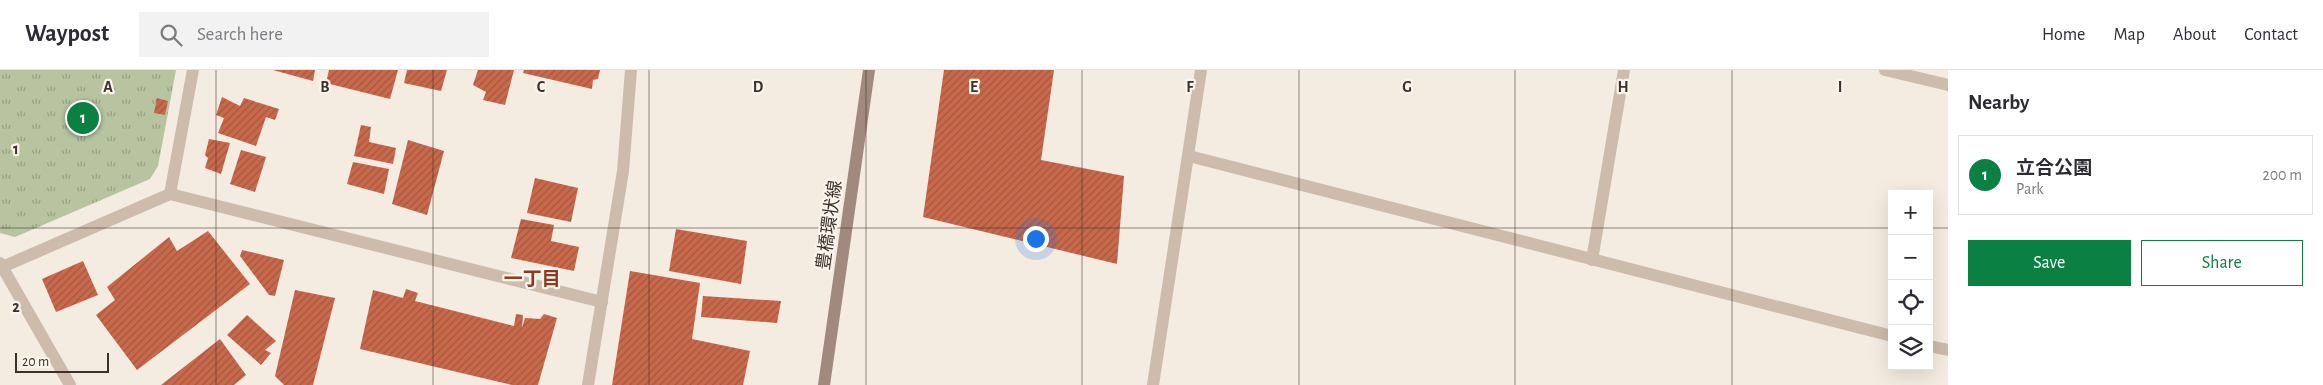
<!DOCTYPE html>
<html lang="en">
<head>
<meta charset="utf-8">
<style>
  :root { --surface:#fff; --page:#f2f2f3; --text:#2b2b33; --muted:#7c7c81; --line:#e1e1e2; --accent:#0b8043 }
  body { margin:0; font-family:"Alegreya Sans","Noto Sans JP",sans-serif; background:var(--page); color:var(--text) }
  .controls { position:absolute; right:15px; bottom:15px; display:grid; overflow:hidden; border-radius:0px; box-shadow:0 5px 20px #0002 }
  .controls button { width:45px; height:45px; display:grid; place-items:center; padding:0; border:0; border-bottom:1px solid var(--line); background:var(--surface); color:var(--text); font:25px sans-serif }
  .scale { position:absolute; left:15px; bottom:12px; width:94px; box-sizing:border-box; padding-left:5px; border:2px solid #3b302b; border-top:0; font-size:14px; line-height:18px; white-space:nowrap; color:#3b302b; -webkit-text-stroke:4px #fbf5ee; paint-order:stroke }
  .you { position:absolute; left:1035px; top:168px; width:18px; height:18px; margin:-12px; border:4px solid #fff; border-radius:50%; background:#1a73e8; box-shadow:0 0 0 8px #1a73e833 }
  .badge { display:grid; place-items:center; width:32px; height:32px; border-radius:50%; background:var(--accent); color:#fff; font-size:16px; font-weight:700 }
  .pin { position:absolute; translate:-50% -50%; border:2px solid #fff; box-shadow:0 1px 5px #0006 }
  .list { margin:0; padding:0; list-style:none }
  h2 { display:flex; justify-content:space-between; align-items:center; height:65px; margin:0; padding:0 20px; font-size:21px }
  h2 small { font-size:16px; font-weight:400; color:var(--muted) }
  .list li { display:grid; grid-template-columns:32px 1fr auto; gap:15px; align-items:center; box-sizing:border-box; height:80px; margin:0 10px 10px; padding:0 10px; border:1px solid var(--line); border-radius:0px }
  .list b { display:block; font-size:19px; white-space:nowrap }
  .list p { margin:0; font-size:16px; white-space:nowrap; color:var(--muted) }
  .list em { font-size:16px; font-style:normal; color:var(--muted) }
  .actions { display:flex; gap:10px; padding:15px 20px }
  .actions a { flex:1; padding:11px 0; border:1px solid var(--accent); border-radius:0px; text-align:center; font-size:18px; color:var(--accent) }
  .actions .main { background:var(--accent); color:#fff }
  .icon { flex:none; width:28px; height:28px; fill:none; stroke:currentColor; stroke-width:2; stroke-linecap:round; stroke-linejoin:round }
  .map { position:relative; flex:none; width:1948px; height:315px; overflow:hidden }
  header { display:flex; align-items:center; gap:30px; box-sizing:border-box; height:70px; padding:0 25px; background:var(--surface); border-bottom:1px solid var(--line) }
  header strong { font-size:24px }
  nav { display:flex; gap:28px; margin-inline-start:auto; font-size:18px }
  .search { width:350px; height:45px; background:var(--page); display:flex; align-items:center; gap:12px; box-sizing:border-box; padding:0 18px; border-radius:0px; color:var(--muted); font-size:19px }
  main { display:flex }
  aside { flex:1; background:var(--surface) }
  .map>svg:first-child { display:block }
  .park { fill:url(#park-tufts) }
  .building { fill:url(#building-hatch) }
  .lines { fill:none; stroke-linecap:round; stroke-linejoin:round }
  .street { stroke:#cdbbac; stroke-width:12 }
  .secondary { stroke:#a18a7d; stroke-width:12 }
  .grid { fill:none; stroke:#3b302b; stroke-width:1; stroke-opacity:0.55 }
  .labels { text-anchor:middle; stroke-width:4.5; stroke-linejoin:round; paint-order:stroke }
  .street-label { font-size:18px; fill:#3b302b; stroke:#fbf5ee }
  .neighbourhood-label { font-size:19px; font-weight:bold; fill:#8c3b22; stroke:#fbf5ee }
  .grid-label { font-size:16px; text-anchor:middle; font-weight:bold; fill:#3b302b; stroke:#fbf5ee; stroke-width:4.5; stroke-linejoin:round; paint-order:stroke }
</style>
</head>
<body>
<header>
<strong>Waypost</strong>
<div class="search"><svg class="icon" aria-label="search" viewBox="0 0 24 24"><circle cx="10" cy="10" r="6"/><path d="M15 15l6 6"/></svg>Search here</div>
<nav><a>Home</a><a>Map</a><a>About</a><a>Contact</a></nav>
</header>
<main>
<div class="map">
<svg width="1948" height="315" viewBox="0 0 1948 315">
  <defs>
    <pattern id="park-tufts" width="24" height="20" patternUnits="userSpaceOnUse" patternTransform="scale(1.25)"><rect width="24" height="20" fill="#b8c4a0"/><path d="M3 7l-1-3M5 7V3M7 7l1-3M15 17l-1-3M17 17v-4M19 17l1-3" fill="none" stroke="#97a083"/></pattern>
    <pattern id="building-hatch" width="6" height="6" patternUnits="userSpaceOnUse" patternTransform="scale(1.25)"><rect width="6" height="6" fill="#c8694b"/><path d="M-1 1l2-2M0 6l6-6M5 7l2-2" fill="none" stroke="#a4573f"/></pattern>
  </defs>
  <rect width="100%" height="100%" fill="#f4ebe1"/>
  <polygon class="park" points="0,0 176,0 158,96 150,109 15,167 0,163"/>
  <g class="building">
    <polygon points="273,0 315,0 313,11"/>
    <polygon points="329,0 398,0 390,29 326,13"/>
    <polygon points="407,0 447,0 441,21 404,13"/>
    <polygon points="478,0 514,0 505,35 483,30 486,22 473,15"/>
    <polygon points="524,0 600,0 598,9 593,10 592,19 523,3"/>
    <polygon points="944,0 1054,0 1041,90 1124,106 1117,194 923,147"/>
    <polygon points="222,27 240,36 244,28 279,39 275,50 266,47 256,76 218,63 224,48 216,45"/>
    <polygon points="157,28 168,31 165,45 154,43"/>
    <polygon points="361,55 371,57 369,72 396,78 393,94 354,86"/>
    <polygon points="209,69 230,73 221,104 205,98 208,88 205,85"/>
    <polygon points="408,70 444,81 427,145 392,134"/>
    <polygon points="241,80 266,87 255,122 230,114"/>
    <polygon points="353,92 389,99 384,124 347,114"/>
    <polygon points="535,108 578,118 571,152 527,143"/>
    <polygon points="521,149 554,155 551,171 579,177 574,201 511,188"/>
    <polygon points="676,159 747,171 741,214 669,201"/>
    <polygon points="208,161 250,214 137,300 96,245 115,230 107,217 169,167 177,181"/>
    <polygon points="242,180 284,190 275,226 269,225 240,186"/>
    <polygon points="83,191 98,225 56,242 42,209"/>
    <polygon points="630,201 700,213 692,269 750,281 743,315 612,315"/>
    <polygon points="406,219 418,223 415,231 514,256 516,244 523,245 522,258 525,248 540,249 544,244 557,248 538,315 512,315 360,279 373,220 403,228"/>
    <polygon points="295,220 335,228 313,315 284,315 275,306"/>
    <polygon points="703,226 781,231 777,253 701,247"/>
    <polygon points="247,245 276,271 265,280 271,283 261,295 227,265"/>
    <polygon points="220,269 246,305 234,315 161,315"/>
  </g>
  <g class="lines">
    <g class="street">
      <polyline points="1885,0 1948,15"/>
      <polyline points="1189,86 1892,266"/>
      <polyline points="170,124 193,0"/>
      <polyline points="1592,190 1624,0"/>
      <polyline points="0,193 70,315"/>
      <polyline points="0,198 170,124 602,232"/>
      <polyline points="1929,276 1948,280"/>
      <polyline points="588,315 623,101 631,0"/>
      <polyline points="1153,315 1201,0"/>
    </g>
    <polyline class="secondary" points="824,315 869,0"/>
  </g>
  <path class="grid" d="M 216,0 L 216,315M 433,0 L 433,315M 649,0 L 649,315M 866,0 L 866,315M 1082,0 L 1082,315M 1299,0 L 1299,315M 1515,0 L 1515,315M 1732,0 L 1732,315M 0,158 L 1892,158M 1929,158 L 1948,158"/>
  <g class="labels">
    <g class="street-label">
      <text transform="translate(829 155) rotate(-82)" y="6">豊橋環状線</text>
    </g>
    <g class="neighbourhood-label">
      <text x="532" y="215">一丁目</text>
    </g>
  </g>
  <g class="grid-label">
    <text x="108" y="22">A</text>
    <text x="325" y="22">B</text>
    <text x="541" y="22">C</text>
    <text x="758" y="22">D</text>
    <text x="974" y="22">E</text>
    <text x="1190" y="22">F</text>
    <text x="1407" y="22">G</text>
    <text x="1623" y="22">H</text>
    <text x="1840" y="22">I</text>
    <text x="16" y="84">1</text>
    <text x="16" y="242">2</text>
  </g>
</svg>
<div class="controls">
<button>+</button>
<button>−</button>
<button><svg class="icon" aria-label="locate" viewBox="0 0 24 24"><circle cx="12" cy="12" r="6"/><path d="M12 2v4M12 18v4M2 12h4M18 12h4"/></svg></button>
<button><svg class="icon" aria-label="layers" viewBox="0 0 24 24"><path d="M12 4l9 5-9 5-9-5zM3 14l9 5 9-5"/></svg></button>
</div>
<div class="scale">20 m</div>
<div class="you"></div>
<div class="pin badge" style="left:83px;top:48px">1</div>
</div>
<aside>
<h2>Nearby<small></small></h2>
<ul class="list">
<li><span class="badge">1</span><div><b>立合公園</b><p>Park</p></div><em>200 m</em></li>
</ul>
<div class="actions"><a class="main">Save</a><a>Share</a></div>
</aside>
</main>
</body>
</html>
